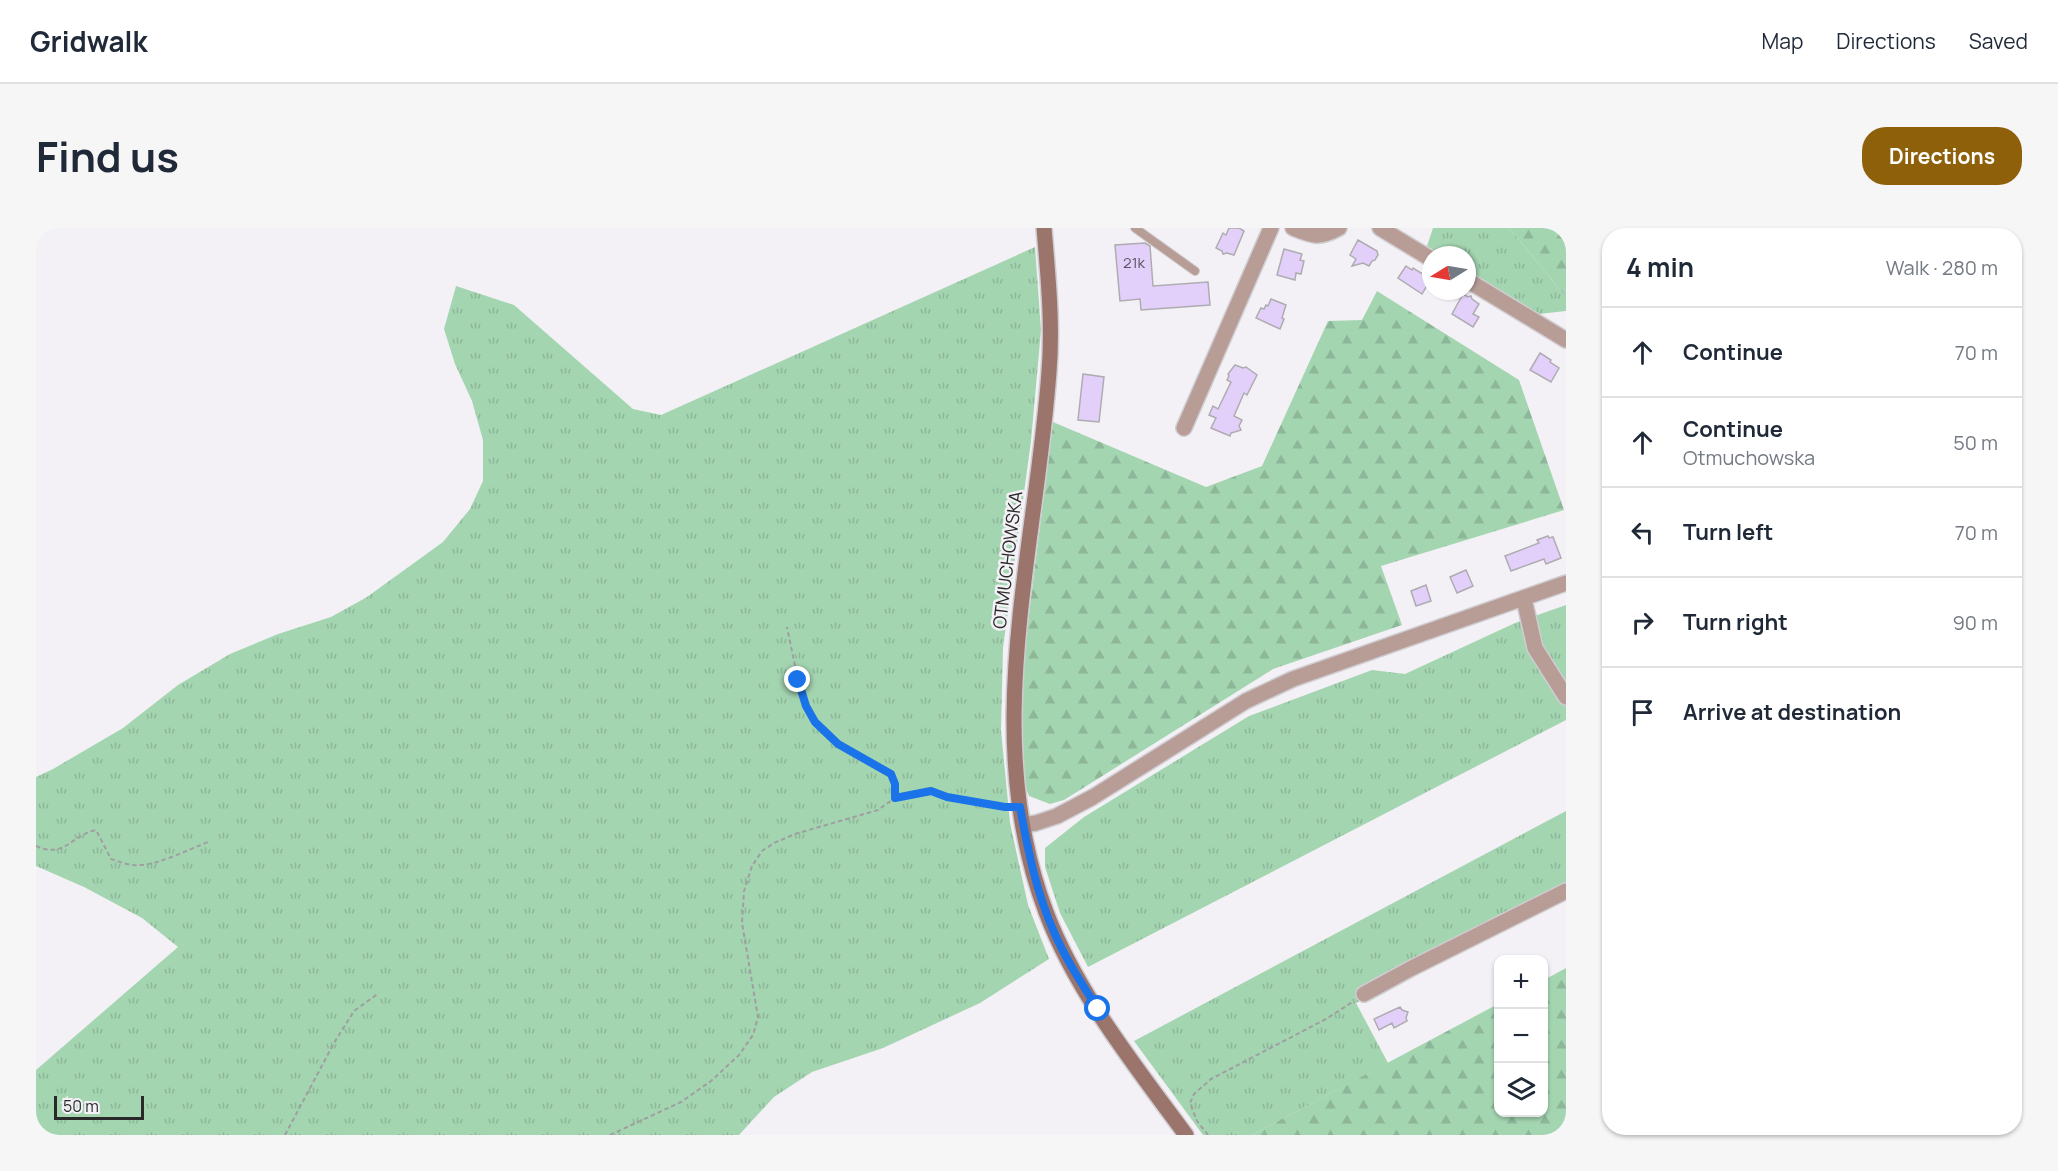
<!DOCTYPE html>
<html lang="en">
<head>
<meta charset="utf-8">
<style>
  :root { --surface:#fff; --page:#f6f6f7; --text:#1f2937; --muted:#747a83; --line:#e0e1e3; --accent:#8e6009 }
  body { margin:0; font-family:Manrope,sans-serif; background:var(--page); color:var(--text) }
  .controls { position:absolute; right:18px; bottom:18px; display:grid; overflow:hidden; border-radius:12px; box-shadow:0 2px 4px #0004 }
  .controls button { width:54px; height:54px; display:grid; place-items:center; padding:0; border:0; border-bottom:2px solid var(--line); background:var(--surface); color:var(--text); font:30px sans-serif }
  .compass { position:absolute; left:1386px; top:18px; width:54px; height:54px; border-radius:50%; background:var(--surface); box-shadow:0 2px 4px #0004; rotate:259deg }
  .scale { position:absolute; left:18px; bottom:15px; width:90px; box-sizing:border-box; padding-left:6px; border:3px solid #29292a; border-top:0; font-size:16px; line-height:21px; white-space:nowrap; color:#29292a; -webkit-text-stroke:4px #f3f1f6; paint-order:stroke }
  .stop { position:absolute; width:18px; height:18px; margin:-14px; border:4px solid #1a73e8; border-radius:50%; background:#fff }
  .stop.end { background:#1a73e8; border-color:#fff; box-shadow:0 2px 6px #0008 }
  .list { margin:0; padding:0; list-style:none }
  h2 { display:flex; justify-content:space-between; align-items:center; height:78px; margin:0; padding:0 24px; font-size:26px }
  h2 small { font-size:20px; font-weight:400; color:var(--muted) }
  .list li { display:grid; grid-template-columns:39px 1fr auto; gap:18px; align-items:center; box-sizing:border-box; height:90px; padding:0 24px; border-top:2px solid var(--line) }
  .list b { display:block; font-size:22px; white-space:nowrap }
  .list p { margin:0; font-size:20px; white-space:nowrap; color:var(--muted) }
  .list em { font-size:20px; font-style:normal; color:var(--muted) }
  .icon { flex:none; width:33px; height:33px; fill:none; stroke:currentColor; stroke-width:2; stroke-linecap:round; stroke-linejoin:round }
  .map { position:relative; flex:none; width:1530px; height:907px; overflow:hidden; border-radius:24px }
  header { display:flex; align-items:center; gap:36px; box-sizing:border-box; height:84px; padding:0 30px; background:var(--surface); border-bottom:2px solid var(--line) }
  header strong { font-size:28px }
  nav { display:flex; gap:33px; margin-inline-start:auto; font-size:21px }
  .intro { display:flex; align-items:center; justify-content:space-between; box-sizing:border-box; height:144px; padding:0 36px }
  h1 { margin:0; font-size:42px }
  .button { padding:15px 27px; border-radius:24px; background:var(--accent); color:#fff; font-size:21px; font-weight:700 }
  main { display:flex; gap:36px; padding:0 36px }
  aside { flex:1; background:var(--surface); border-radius:24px; box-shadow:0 2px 4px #0004 }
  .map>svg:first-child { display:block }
  .grass { fill:url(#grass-tufts) }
  .forest { fill:url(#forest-firs) }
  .building { fill:#e3d0fa; stroke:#aeacb0; stroke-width:1.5 }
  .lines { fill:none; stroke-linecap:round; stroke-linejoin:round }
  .lane-casing { stroke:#cfcdd1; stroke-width:10 }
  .street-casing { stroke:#cfcdd1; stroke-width:18 }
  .secondary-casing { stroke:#cfcdd1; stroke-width:18 }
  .path { stroke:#9f9ea1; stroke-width:2; stroke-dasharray:4.5 3; stroke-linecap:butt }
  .lane { stroke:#b89d97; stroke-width:8 }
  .street { stroke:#b89d97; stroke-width:15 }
  .secondary { stroke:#9b756c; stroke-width:15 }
  .route { stroke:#1a73e8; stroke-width:8 }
  .labels { text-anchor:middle; stroke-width:5; stroke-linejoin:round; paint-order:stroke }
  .number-label { font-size:15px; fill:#58535e }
  .street-label { font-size:18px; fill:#29292a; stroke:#f3f1f6 }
</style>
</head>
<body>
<header>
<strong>Gridwalk</strong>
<nav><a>Map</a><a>Directions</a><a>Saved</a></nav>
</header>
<div class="intro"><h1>Find us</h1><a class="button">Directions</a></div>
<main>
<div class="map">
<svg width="1530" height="907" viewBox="0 0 1530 907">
  <defs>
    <pattern id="grass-tufts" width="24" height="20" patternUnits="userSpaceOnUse" patternTransform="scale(1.5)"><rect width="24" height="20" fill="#a4d5b1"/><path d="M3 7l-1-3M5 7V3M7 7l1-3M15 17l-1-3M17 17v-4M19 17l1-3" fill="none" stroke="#8db798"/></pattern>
    <pattern id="forest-firs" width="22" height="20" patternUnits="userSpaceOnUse" patternTransform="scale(1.5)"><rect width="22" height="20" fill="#a4d5b1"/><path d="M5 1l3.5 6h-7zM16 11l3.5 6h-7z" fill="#8db798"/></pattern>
  </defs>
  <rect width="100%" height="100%" fill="#f3f1f6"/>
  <g class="grass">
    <polygon points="1397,0 1473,0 1530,69 1530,83 1503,86 1431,42 1431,27 1406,27 1391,18"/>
    <polygon points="999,19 1005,102 995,213 967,420 965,502 974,595 992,677 1013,731 944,775 847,820 776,844 738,869 703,907 0,907 0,842 142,719 106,690 48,659 0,638 0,549 17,541 87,500 142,457 194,426 242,406 295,389 331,369 407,314 434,281 447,253 447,212 436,173 419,136 408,101 420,58 478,77 597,181 625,187"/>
    <polygon points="1530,377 1530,492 1052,739 1024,685 1009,639 1009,620 1048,589 1213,488 1336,442 1369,446 1479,395"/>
    <polygon points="1530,583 1530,663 1320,775 1352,835 1216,907 1167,907 1098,813"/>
  </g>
  <g class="forest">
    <polygon points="1473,0 1530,0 1530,69"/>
    <polygon points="1341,63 1483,152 1528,282 1345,338 1366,397 1237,441 1028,572 1014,576 993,568 989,558 984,458 1017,194 1170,259 1226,238 1292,93 1326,92"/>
    <polygon points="1530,740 1530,907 1216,907 1462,776 1462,884 1508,884 1508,752"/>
  </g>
  <g class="building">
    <polygon points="1193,0 1203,0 1208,3 1198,27 1191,25 1187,26 1186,23 1180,20 1187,5 1190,7"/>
    <polygon points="1322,12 1341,23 1342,27 1339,32 1336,33 1333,38 1327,35 1316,38 1320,31 1314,27"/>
    <polygon points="1109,15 1114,18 1117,58 1172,54 1174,77 1105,82 1104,71 1084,73 1079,17"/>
    <polygon points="1248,21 1266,26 1264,32 1268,33 1265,46 1260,45 1259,52 1241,47"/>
    <polygon points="1370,38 1376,42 1377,40 1395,51 1386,66 1362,50"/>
    <polygon points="1427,66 1432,69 1435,68 1436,71 1443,76 1437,86 1443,89 1437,99 1416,86"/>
    <polygon points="1235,71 1250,77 1246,90 1248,91 1244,101 1220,90 1225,80 1228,81 1230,77 1232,78"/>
    <polygon points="1504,125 1515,132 1514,134 1523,140 1515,154 1494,142"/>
    <polygon points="1199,137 1207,140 1210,139 1221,147 1211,167 1208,165 1198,188 1206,192 1203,198 1205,202 1195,205 1194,208 1175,200 1180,190 1173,187 1177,178 1182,181 1195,154 1191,152 1193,148 1192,146"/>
    <polygon points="1047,146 1068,149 1063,194 1042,192"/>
    <polygon points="1512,308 1513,310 1517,309 1525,330 1510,336 1508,331 1475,343 1469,328 1503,315 1501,312"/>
    <polygon points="1430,342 1437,358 1421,365 1414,349"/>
    <polygon points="1390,357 1395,373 1380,378 1375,363"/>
    <polygon points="1364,779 1366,782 1372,784 1370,790 1371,793 1358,800 1356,795 1343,802 1338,791"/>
  </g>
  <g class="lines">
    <g class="lane-casing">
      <polyline id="lane" points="1099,0 1159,43"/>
    </g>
    <g class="street-casing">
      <g id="street">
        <path d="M 1257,0 C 1277,8 1283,11 1303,0"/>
        <polyline points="1344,0 1395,31"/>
        <polyline points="1431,52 1530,112"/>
        <polyline points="1148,200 1235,0"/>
        <polyline points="1488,371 1499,420 1530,469"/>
        <polyline points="987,597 1000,595 1021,588 1057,569 1210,473 1257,451 1530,355"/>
        <polyline points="1328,766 1374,741 1530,663"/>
      </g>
    </g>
    <g class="secondary-casing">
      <path id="secondary" d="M 1008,0 C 1012,48 1017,96 1013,144 C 1000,324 943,507 1010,684 C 1040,764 1100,839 1150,907"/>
    </g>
    <g class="path">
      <polyline points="860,570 895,563 911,569 972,579"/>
      <path d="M 0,618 C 29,631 35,607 60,602 L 75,631 C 84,634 94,638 103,637 C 122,637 154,621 172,614"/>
      <polyline points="249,907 298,815 318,783 343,765"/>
      <polyline points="574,907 645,874 675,853 703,827 717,807 722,789 706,695 708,663 716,638 726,623 738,615 759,606 842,582 859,570 859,556 855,546 802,517 779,494 770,478 762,452 751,399"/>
      <polyline points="1172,907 1161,893 1154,875 1158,866 1175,851 1290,791 1318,773"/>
    </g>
    <use href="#lane" class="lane"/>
    <use href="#street" class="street"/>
    <use href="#secondary" class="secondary"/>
  </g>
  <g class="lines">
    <path class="route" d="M 762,452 L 770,478 L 779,494 L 802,516 L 855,546 L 859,556 L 859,570 L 895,563 L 911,569 L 969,579 L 984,579 C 992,622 1000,664 1018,704 C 1030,732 1046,756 1062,781"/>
  </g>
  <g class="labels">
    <g class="number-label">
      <text x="1098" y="40">21k</text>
    </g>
    <g class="street-label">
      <text transform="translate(972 332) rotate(-83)" y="6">OTMUCHOWSKA</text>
    </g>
  </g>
</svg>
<div class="controls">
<button>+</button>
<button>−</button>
<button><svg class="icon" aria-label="layers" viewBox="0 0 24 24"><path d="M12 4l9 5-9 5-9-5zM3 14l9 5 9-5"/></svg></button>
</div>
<svg class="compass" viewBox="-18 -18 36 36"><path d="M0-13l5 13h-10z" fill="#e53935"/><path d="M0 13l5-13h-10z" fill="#747a83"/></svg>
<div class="scale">50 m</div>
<div class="stop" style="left:1062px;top:781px"></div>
<div class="stop end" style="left:762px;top:452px"></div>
</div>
<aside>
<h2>4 min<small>Walk · 280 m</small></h2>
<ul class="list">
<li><svg class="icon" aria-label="ahead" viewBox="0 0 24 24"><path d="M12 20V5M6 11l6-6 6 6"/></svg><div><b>Continue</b></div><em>70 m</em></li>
<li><svg class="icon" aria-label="ahead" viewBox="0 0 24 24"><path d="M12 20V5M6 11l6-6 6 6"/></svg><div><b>Continue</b><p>Otmuchowska</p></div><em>50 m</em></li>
<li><svg class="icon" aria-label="left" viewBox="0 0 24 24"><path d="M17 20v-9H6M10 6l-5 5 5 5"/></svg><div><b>Turn left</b></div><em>70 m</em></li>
<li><svg class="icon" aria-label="right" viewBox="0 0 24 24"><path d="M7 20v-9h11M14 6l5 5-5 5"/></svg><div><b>Turn right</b></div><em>90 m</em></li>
<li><svg class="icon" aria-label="arrive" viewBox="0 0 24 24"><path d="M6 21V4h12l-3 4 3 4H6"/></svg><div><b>Arrive at destination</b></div></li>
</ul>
</aside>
</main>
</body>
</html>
